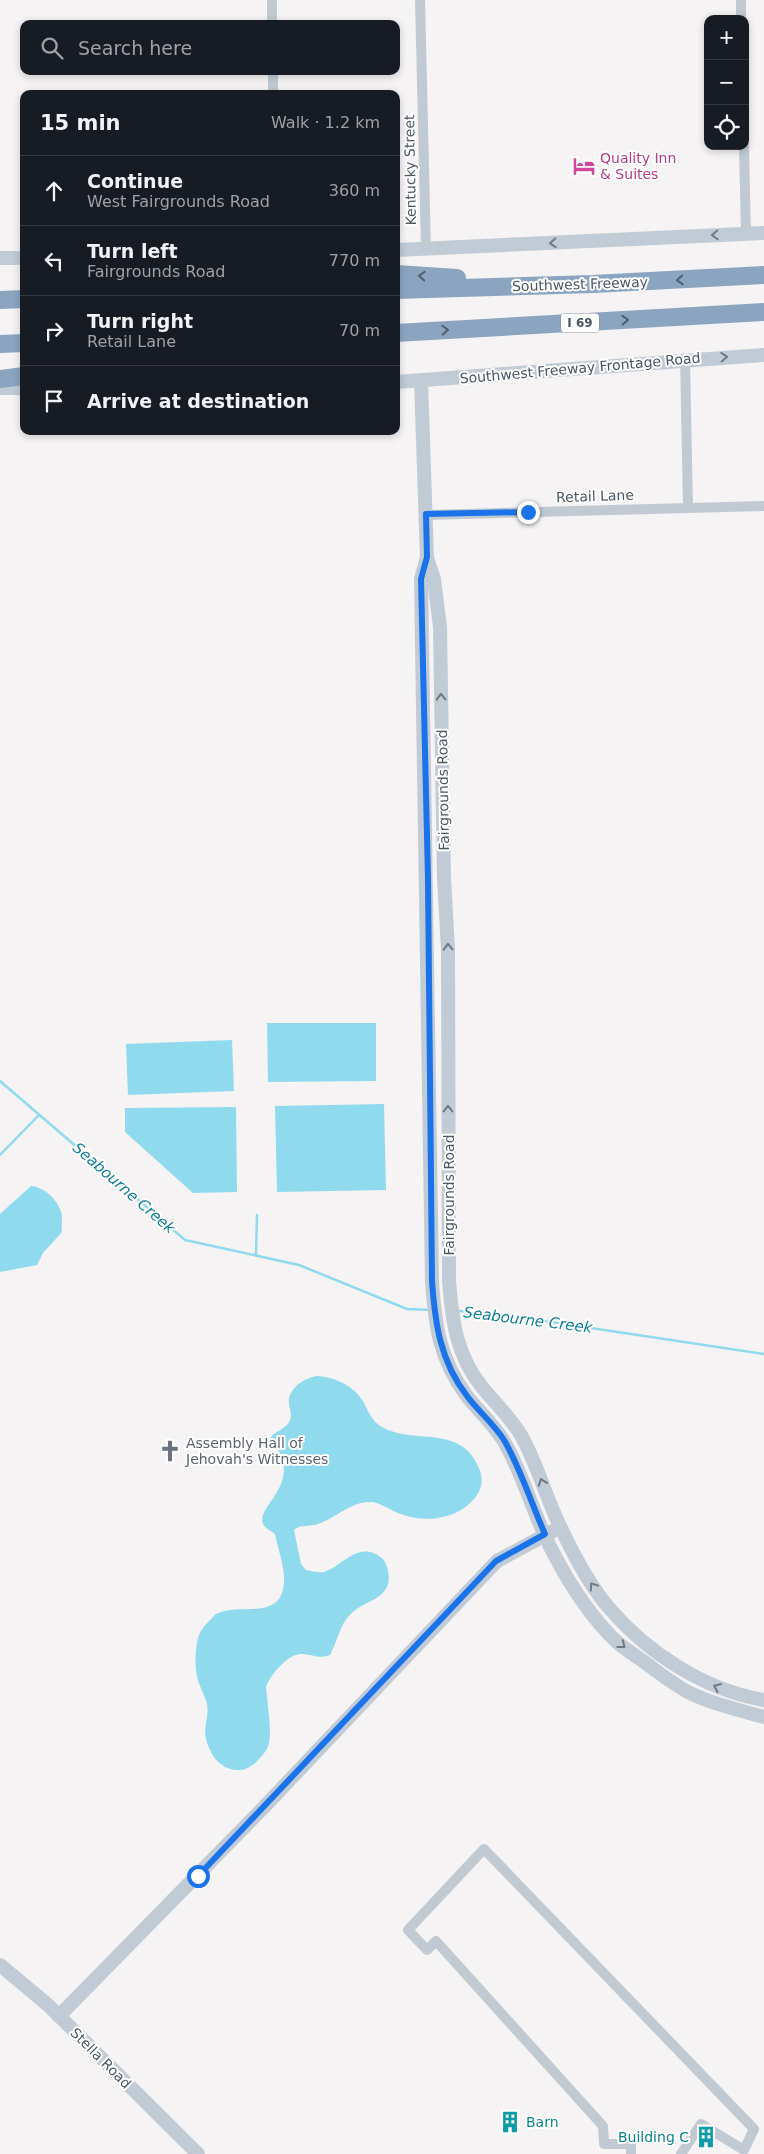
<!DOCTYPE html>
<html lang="en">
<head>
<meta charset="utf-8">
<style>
  :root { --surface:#171b24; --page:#242831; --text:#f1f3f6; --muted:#9ea1a6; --line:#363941 }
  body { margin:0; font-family:"DejaVu Sans",sans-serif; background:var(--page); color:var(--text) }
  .controls { position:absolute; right:15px; top:15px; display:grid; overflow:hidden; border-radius:10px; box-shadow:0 2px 8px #0003 }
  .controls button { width:45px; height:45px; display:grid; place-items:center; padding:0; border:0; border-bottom:1px solid var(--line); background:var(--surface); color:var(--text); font:25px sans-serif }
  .stop { position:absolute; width:15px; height:15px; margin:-11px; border:4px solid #1a73e8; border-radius:50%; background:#fff }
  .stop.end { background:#1a73e8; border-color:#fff; box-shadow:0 1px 5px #0008 }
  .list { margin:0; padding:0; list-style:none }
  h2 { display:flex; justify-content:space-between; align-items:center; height:65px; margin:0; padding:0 20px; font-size:21px }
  h2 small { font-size:16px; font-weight:400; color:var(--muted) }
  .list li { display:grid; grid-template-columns:32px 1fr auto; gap:15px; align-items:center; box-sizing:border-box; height:70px; padding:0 20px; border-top:1px solid var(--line) }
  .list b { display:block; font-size:19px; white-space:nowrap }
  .list p { margin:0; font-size:16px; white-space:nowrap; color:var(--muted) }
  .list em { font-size:16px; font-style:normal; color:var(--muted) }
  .icon { flex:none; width:28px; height:28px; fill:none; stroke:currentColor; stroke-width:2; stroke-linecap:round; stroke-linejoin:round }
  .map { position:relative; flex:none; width:764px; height:2154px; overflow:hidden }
  .search { position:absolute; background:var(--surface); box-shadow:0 2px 8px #0003; left:20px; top:20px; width:380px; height:55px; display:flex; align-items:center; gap:12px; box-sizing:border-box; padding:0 18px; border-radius:10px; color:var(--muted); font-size:19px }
  .panel { position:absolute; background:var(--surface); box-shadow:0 2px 8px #0003; left:20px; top:90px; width:380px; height:345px; border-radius:10px }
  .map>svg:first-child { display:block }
  .water { fill:#90daee }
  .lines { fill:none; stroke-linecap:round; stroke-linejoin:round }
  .stream { stroke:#90daee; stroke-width:2.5 }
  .street { stroke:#c1cad2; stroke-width:10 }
  .secondary { stroke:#c1cbd6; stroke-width:14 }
  .highway { stroke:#8ba5c1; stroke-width:18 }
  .oneway { stroke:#6e7984 }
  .oneway2 { stroke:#505e6b }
  .route { stroke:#1a73e8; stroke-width:6 }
  .labels { text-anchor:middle; stroke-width:4; stroke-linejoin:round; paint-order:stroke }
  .shield { fill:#fff; stroke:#808990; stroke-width:1 }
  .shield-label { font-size:12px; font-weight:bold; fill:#4a5661 }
  .hotel-label { font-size:14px; fill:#b23c85; stroke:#fff; text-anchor:start }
  .street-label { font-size:14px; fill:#4a5661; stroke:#fff }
  .worship-label { font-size:14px; fill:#5b616d; stroke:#fff; text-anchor:start }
  .culture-label { font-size:14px; fill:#0d838f; stroke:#fff; text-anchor:start }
  .water-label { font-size:15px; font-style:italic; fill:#0c7c9b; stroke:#fff }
</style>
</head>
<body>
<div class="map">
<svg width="764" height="2154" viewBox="0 0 764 2154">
  <rect width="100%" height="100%" fill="#f5f3f3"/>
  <g class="water">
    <polygon points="267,1023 376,1023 376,1081 268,1082"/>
    <polygon points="232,1040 234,1091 128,1095 126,1044"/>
    <polygon points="384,1104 386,1190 277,1192 275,1106"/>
    <polygon points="236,1107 237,1192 193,1193 125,1132 125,1108"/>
    <path d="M 31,1186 C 44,1187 57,1199 61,1212 C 63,1217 61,1226 62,1232 L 43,1253 L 37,1265 L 0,1272 L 0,1214 Z"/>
    <path d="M 317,1376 C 335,1377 355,1386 364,1403 C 369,1413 372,1421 382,1427 C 413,1445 460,1424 478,1466 C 483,1476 483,1486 477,1495 C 460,1520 424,1524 398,1513 C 390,1510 380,1502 370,1502 C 350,1502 336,1518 318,1524 C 310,1527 300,1524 294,1530 L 301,1564 L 306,1570 C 312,1571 318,1573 324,1572 C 341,1567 354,1546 373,1553 C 378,1555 382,1557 385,1562 C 388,1569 390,1576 388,1584 C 384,1599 364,1602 353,1612 C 340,1622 338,1641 330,1655 C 319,1659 314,1655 303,1654 C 289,1652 270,1675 266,1687 C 267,1701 272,1730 269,1743 C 268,1749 263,1755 259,1759 C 242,1779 218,1770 209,1748 C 200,1728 210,1720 207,1704 C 205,1696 201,1690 199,1683 C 194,1670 195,1651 198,1638 C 200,1631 204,1626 208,1622 C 211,1620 213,1616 216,1614 C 239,1602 281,1622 284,1583 C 285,1567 278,1549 275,1534 C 271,1531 265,1528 263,1524 C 255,1505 308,1483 270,1438 C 275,1431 288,1428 290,1420 C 292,1415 290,1409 289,1404 C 287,1389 304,1378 317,1376 Z"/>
  </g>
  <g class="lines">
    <g class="stream">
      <polyline points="0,1081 185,1240 299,1265 407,1309 431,1310"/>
      <polyline points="0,1155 39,1115"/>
      <polyline points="256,1255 257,1215"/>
      <polyline points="457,1311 485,1312 764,1354"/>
    </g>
    <g class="street">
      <polyline points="272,0 272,24"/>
      <polyline points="420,0 426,249"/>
      <polyline points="741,0 741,19"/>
      <polyline points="273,71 273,94"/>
      <polyline points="744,146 746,234"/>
      <polyline points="685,359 688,507"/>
      <polyline points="426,515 764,506"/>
      <polyline points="631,2154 631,2144 604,2144 603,2126 436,1941 427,1950 408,1930 484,1849 754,2129 744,2150 701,2124 681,2154"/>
    </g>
    <g class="secondary">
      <polyline points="396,250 764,233"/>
      <polyline points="0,258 24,258"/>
      <path d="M 421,381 L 427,557 L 421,579 L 432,1281 C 435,1325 439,1358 466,1395 C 479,1412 496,1426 506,1445 C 526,1481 535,1521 555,1556 C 570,1585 593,1620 617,1642 C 627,1651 640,1658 651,1667 C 663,1676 675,1685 688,1692 C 712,1704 739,1710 764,1717"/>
      <polyline points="396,382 764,355"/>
      <polyline points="0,388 24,388"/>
      <path d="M 427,558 L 434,579 L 440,627 L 444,878 L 448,949 L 449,1280 C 452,1320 456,1355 482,1387 C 495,1403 512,1419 522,1437 C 538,1466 546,1498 561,1528 C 574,1556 589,1585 610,1609 C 649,1654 705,1690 764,1700"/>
      <polyline points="0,1965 48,2005 198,2154"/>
      <polyline points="59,2016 265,1806 497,1561 553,1531"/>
    </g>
    <g class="highway">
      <polyline points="396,274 457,278"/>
      <polyline points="396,290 593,284 764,275"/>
      <polyline points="0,300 24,299"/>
      <polyline points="396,333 764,312"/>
      <polyline points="0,344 24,343"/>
      <polyline points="0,379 24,376"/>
    </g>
  </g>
  <defs><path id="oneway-chevron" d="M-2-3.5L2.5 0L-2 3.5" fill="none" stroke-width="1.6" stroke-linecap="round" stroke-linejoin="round" transform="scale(1.25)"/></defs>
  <g class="oneway">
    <use href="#oneway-chevron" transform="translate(715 235) rotate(177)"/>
    <use href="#oneway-chevron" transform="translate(553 243) rotate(177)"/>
    <use href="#oneway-chevron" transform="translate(724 357) rotate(-3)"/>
    <use href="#oneway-chevron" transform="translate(441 697) rotate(-91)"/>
    <use href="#oneway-chevron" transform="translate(448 947) rotate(-92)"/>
    <use href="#oneway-chevron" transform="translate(448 1109) rotate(-90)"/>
    <use href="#oneway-chevron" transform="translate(542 1482) rotate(-110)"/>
    <use href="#oneway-chevron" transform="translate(593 1586) rotate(-124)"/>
    <use href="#oneway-chevron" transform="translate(622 1645) rotate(38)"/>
    <use href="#oneway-chevron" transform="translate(717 1687) rotate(-156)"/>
  </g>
  <g class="oneway2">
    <use href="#oneway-chevron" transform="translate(422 276) rotate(-177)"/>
    <use href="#oneway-chevron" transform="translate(680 280) rotate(177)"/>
    <use href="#oneway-chevron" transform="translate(625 320) rotate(-3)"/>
    <use href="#oneway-chevron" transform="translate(445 330) rotate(-3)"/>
  </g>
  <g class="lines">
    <path class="route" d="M 198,1876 L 496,1561 L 545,1534 C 531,1503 521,1469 504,1440 C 494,1424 478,1411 467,1396 C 440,1361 435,1323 432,1281 L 428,879 L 421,579 L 427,557 L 426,514 L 528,512"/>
  </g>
  <defs>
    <g id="hotel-bare" transform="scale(1.725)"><path d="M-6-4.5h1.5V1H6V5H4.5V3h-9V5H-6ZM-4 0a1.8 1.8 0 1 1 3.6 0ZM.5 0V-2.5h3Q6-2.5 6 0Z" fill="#d1479c" stroke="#fff" stroke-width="2.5" paint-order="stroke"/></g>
    <g id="church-bare" transform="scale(1.725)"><path d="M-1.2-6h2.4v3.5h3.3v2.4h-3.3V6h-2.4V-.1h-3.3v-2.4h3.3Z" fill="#6b7280" stroke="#fff" stroke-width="2.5" paint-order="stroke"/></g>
    <g id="building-bare" transform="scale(1.725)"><path d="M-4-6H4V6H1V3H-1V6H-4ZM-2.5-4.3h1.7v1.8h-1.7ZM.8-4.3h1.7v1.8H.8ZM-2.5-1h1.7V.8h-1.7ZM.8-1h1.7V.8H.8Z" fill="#0f9aa8" stroke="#fff" stroke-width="2.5" paint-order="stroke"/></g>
  </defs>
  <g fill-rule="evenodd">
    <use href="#hotel-bare" x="584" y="166"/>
    <use href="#church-bare" x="170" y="1451"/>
    <use href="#building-bare" x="510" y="2122"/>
    <use href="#building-bare" x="706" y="2137"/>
  </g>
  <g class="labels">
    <rect class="shield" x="561" y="313.5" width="38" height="19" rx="4"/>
    <g class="shield-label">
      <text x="580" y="327">I 69</text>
    </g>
    <g class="hotel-label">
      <text x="600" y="163">Quality Inn<tspan x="600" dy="16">&amp; Suites</tspan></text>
    </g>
    <g class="street-label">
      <text transform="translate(410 170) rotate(-91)" y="5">Kentucky Street</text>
      <text transform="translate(580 284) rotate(-2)" y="5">Southwest Freeway</text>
      <text transform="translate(580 368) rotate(-5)" y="5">Southwest Freeway Frontage Road</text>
      <text transform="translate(595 496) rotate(-2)" y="5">Retail Lane</text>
      <text transform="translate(443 790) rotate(-91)" y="5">Fairgrounds Road</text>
      <text transform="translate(449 1195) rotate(-90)" y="5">Fairgrounds Road</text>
      <text transform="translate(101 2058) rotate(45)" y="5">Stella Road</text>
    </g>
    <g class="worship-label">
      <text x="186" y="1448">Assembly Hall of<tspan x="186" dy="16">Jehovah's Witnesses</tspan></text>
    </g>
    <g class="culture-label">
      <text x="526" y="2127">Barn</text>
      <text x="689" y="2142" text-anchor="end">Building C</text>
    </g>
    <g class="water-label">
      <text transform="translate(124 1188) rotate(41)" y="5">Seabourne Creek</text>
      <text transform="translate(528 1320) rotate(7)" y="5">Seabourne Creek</text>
    </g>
  </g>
</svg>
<div class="controls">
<button>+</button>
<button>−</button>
<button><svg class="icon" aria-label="locate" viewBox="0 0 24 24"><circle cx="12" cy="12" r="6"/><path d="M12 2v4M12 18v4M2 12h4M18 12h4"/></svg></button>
</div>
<div class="stop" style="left:198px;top:1876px"></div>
<div class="stop end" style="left:528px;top:512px"></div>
<div class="search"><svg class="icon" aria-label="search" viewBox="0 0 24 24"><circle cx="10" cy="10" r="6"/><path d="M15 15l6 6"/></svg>Search here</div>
<section class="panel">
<h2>15 min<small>Walk · 1.2 km</small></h2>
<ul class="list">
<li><svg class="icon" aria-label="ahead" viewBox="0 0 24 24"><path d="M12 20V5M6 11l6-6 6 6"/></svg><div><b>Continue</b><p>West Fairgrounds Road</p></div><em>360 m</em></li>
<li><svg class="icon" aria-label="left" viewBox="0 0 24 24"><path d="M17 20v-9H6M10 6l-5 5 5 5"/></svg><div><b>Turn left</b><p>Fairgrounds Road</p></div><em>770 m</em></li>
<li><svg class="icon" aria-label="right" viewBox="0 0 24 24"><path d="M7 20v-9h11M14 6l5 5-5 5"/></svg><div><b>Turn right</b><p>Retail Lane</p></div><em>70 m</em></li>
<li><svg class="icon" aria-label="arrive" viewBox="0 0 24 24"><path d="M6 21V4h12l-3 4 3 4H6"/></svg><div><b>Arrive at destination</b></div></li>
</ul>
</section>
</div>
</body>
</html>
